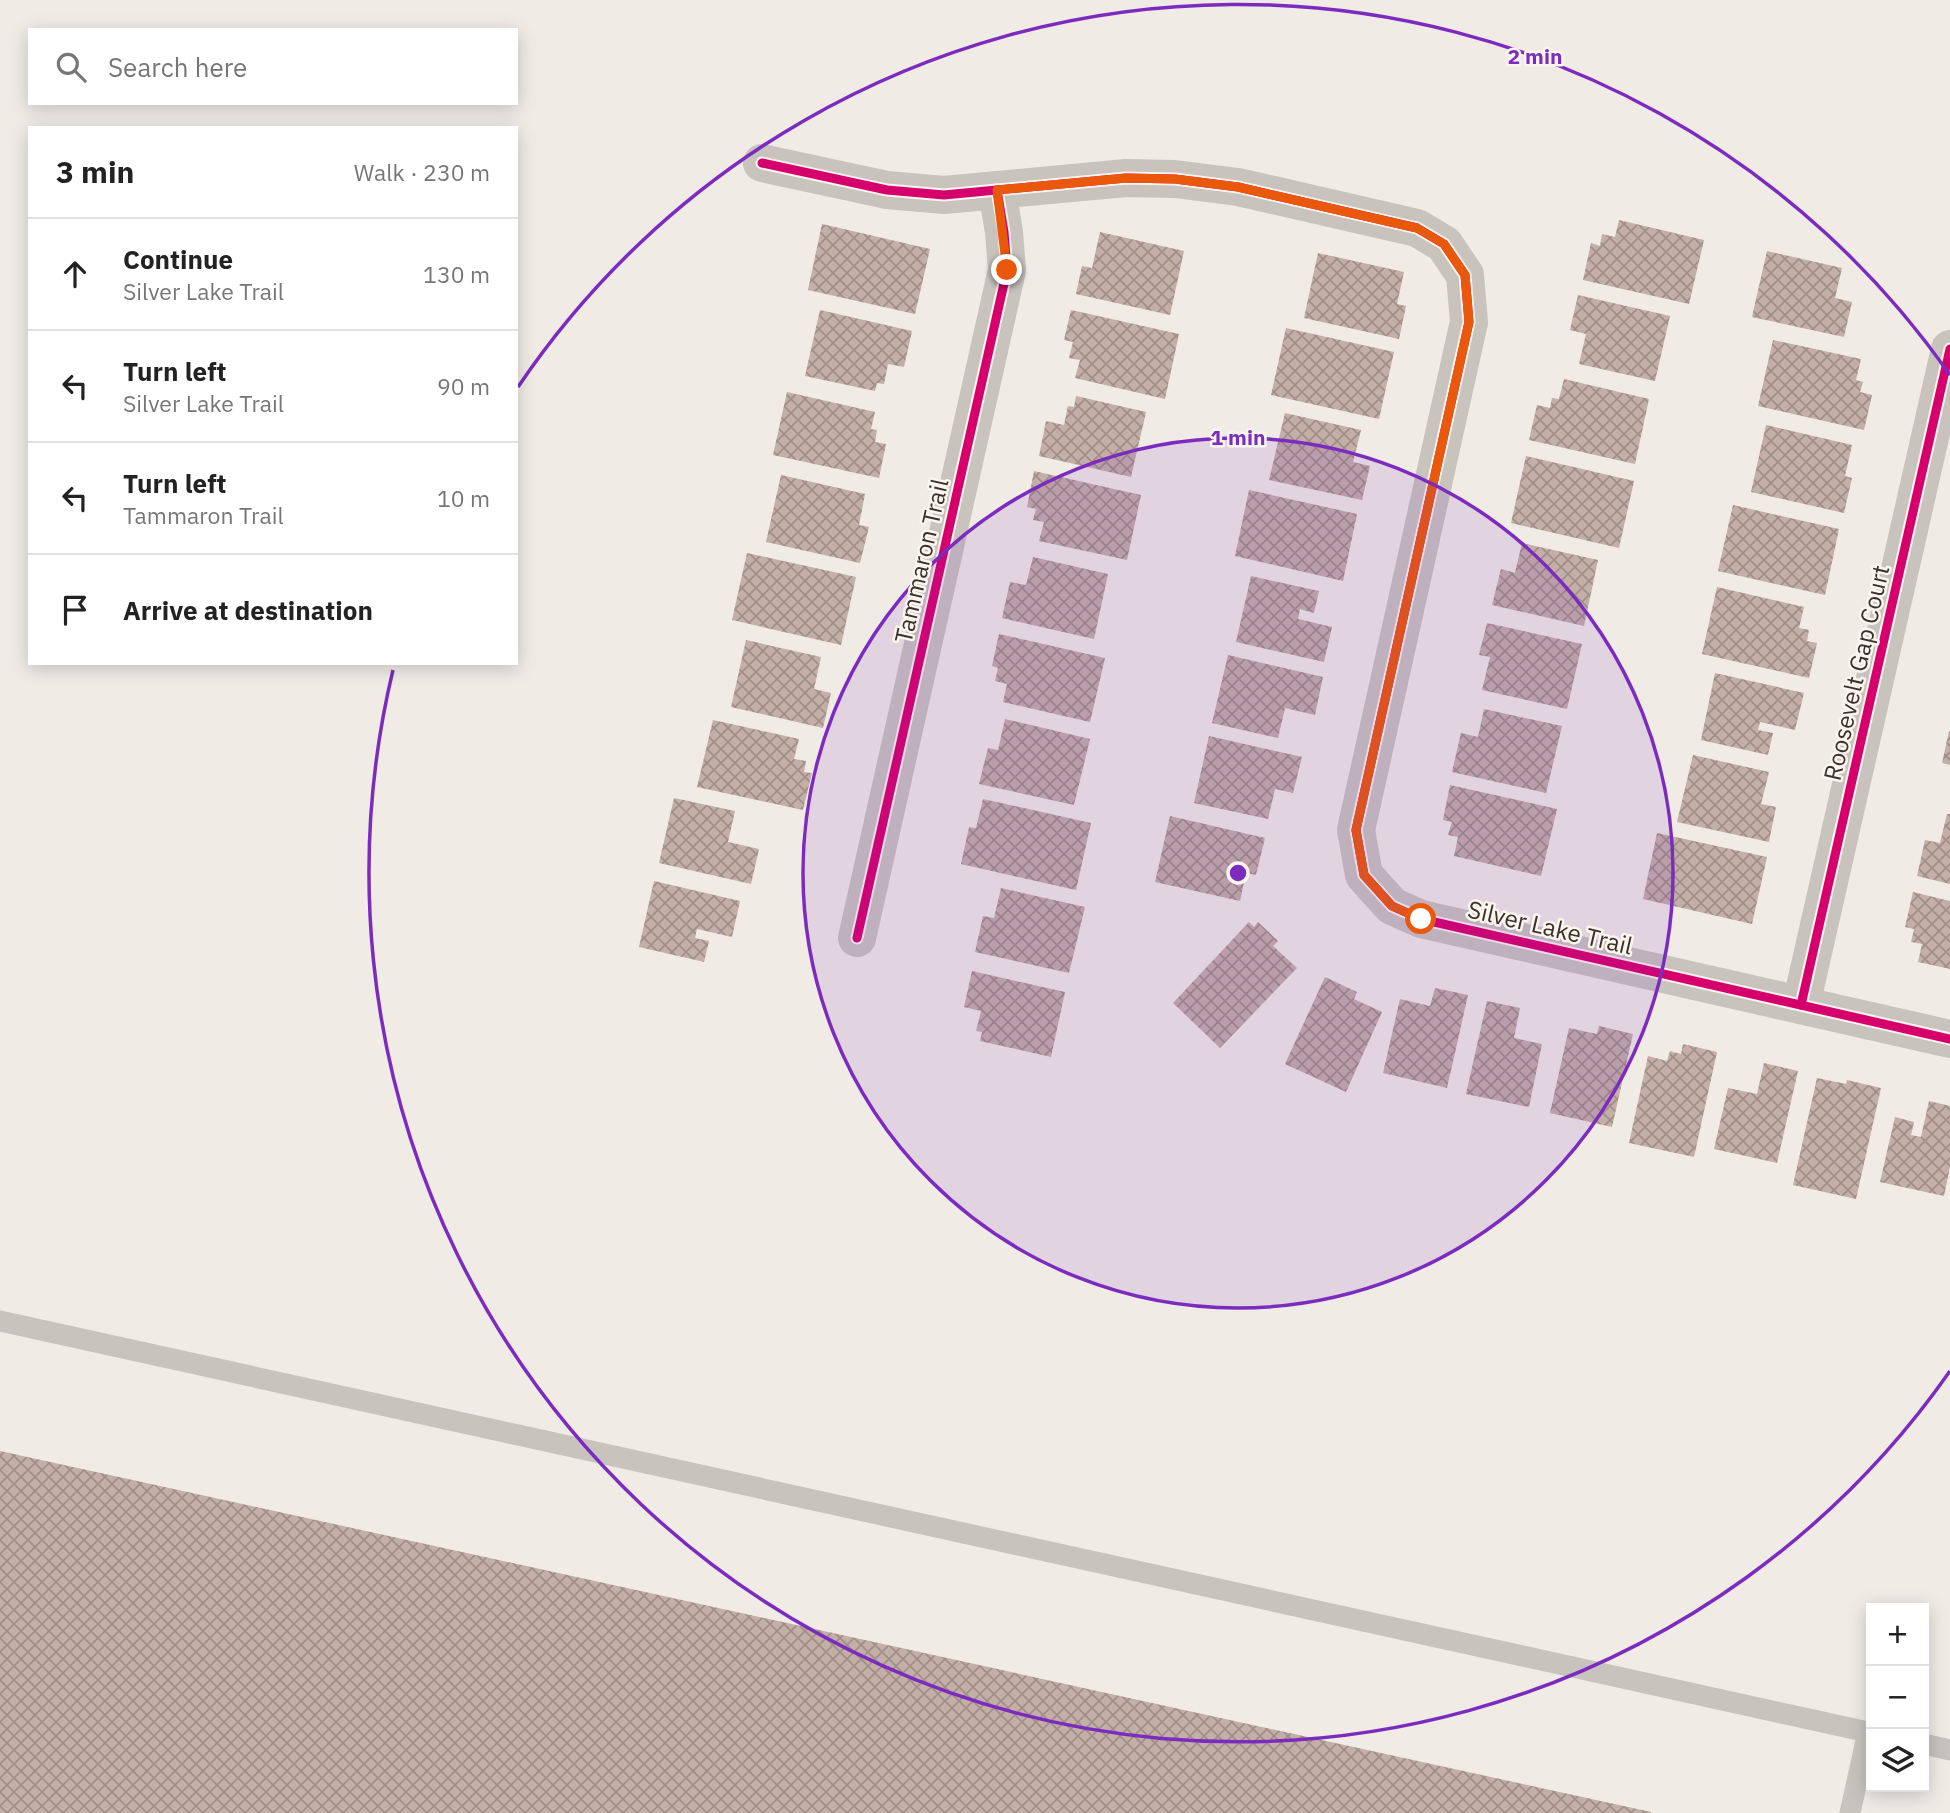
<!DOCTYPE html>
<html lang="en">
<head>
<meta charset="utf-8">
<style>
  :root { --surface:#fff; --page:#f2f2f2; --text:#222; --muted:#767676; --line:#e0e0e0 }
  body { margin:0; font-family:"IBM Plex Sans",sans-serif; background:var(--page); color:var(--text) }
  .controls { position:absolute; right:21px; bottom:21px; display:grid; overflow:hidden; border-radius:0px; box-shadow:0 4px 18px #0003 }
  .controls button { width:63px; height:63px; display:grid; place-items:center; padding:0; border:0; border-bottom:2px solid var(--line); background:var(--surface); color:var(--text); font:35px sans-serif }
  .stop { position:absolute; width:21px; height:21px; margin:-16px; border:5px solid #ea580c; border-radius:50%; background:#fff }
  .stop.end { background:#ea580c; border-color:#fff; box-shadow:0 2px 7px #0008 }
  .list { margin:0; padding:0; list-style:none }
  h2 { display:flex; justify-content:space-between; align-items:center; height:91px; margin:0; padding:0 28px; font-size:30px }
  h2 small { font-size:23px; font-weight:400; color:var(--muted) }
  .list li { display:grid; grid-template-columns:46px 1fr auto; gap:21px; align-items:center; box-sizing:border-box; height:112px; padding:0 28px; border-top:2px solid var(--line) }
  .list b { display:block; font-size:26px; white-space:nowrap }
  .list p { margin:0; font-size:23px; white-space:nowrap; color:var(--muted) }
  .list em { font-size:23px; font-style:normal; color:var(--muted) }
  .icon { flex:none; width:38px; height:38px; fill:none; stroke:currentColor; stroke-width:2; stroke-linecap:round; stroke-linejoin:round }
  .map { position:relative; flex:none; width:1950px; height:1813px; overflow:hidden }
  .search { position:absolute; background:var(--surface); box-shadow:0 4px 18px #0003; left:28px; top:28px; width:490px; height:77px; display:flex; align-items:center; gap:18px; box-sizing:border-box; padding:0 24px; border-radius:0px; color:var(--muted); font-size:26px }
  .panel { position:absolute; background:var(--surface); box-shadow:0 4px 18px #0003; left:28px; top:126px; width:490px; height:539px; border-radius:0px }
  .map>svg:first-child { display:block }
  .building { fill:url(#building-cross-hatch) }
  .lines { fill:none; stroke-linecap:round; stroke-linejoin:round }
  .service { stroke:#c9c3be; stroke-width:21 }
  .minor { stroke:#c9c3be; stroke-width:38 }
  .cycleway-casing { stroke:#fbf5ee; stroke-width:13 }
  .cycleway { stroke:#d6006c; stroke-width:9 }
  .route { stroke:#ea580c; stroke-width:9 }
  .ring { fill:none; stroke:#7b2cbf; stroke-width:3.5 }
  .labels { text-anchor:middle; stroke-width:5; stroke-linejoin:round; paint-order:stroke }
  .street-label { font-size:24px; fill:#3b302b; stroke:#fbf5ee }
  .centre { fill:#7b2cbf; stroke:#fbf5ee; stroke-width:3.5 }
  .ring-label { font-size:21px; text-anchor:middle; font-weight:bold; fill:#7b2cbf; stroke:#fbf5ee; stroke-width:5; stroke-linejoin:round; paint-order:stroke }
</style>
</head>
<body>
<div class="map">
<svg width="1950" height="1813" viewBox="0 0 1950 1813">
  <defs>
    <pattern id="building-cross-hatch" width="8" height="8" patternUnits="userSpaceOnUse" patternTransform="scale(1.75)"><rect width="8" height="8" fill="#c3afa7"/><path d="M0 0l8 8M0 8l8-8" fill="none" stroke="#a08f88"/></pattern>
  </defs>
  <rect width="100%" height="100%" fill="#f0ebe5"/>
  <g class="building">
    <polygon points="1619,220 1704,240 1689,304 1583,280 1591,243 1600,246 1602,234 1615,237"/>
    <polygon points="822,224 930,249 915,314 808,290"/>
    <polygon points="1100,232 1184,251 1170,315 1076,294 1082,266 1092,268"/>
    <polygon points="1767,251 1842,268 1835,298 1852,302 1844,337 1752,317"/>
    <polygon points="1318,253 1404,272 1397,304 1406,306 1399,339 1304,318"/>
    <polygon points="1578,295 1670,316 1655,381 1579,364 1586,334 1570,330"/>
    <polygon points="820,310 912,331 904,367 888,364 884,384 877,383 875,391 805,376"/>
    <polygon points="1071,310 1179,334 1165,399 1075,378 1080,360 1069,358 1073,342 1064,340"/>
    <polygon points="1286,328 1394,352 1379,419 1271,395"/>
    <polygon points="1773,340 1861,359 1856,380 1863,382 1860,392 1872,395 1864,430 1758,406"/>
    <polygon points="1564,379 1649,399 1635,464 1529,440 1537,405 1550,408 1552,398 1559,399"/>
    <polygon points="787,392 875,412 871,429 877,430 875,442 886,444 879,478 773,455"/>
    <polygon points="1076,396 1146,412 1131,477 1039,456 1046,421 1064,425 1068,406 1074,407"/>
    <polygon points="1285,413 1361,430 1353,462 1370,466 1362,500 1269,480"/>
    <polygon points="1766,425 1852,445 1845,476 1852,478 1844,513 1751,492"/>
    <polygon points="1526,456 1634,481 1619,548 1511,523"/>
    <polygon points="1034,471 1141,495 1127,560 1039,541 1044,522 1033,520 1036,509 1027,507"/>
    <polygon points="781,475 865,494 859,525 869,527 860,563 766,542"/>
    <polygon points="1249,490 1357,514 1343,581 1235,556"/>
    <polygon points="1733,505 1839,529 1825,595 1718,571"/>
    <polygon points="1522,543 1598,560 1584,626 1492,605 1501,569 1515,573"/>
    <polygon points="747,553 856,577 841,645 732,620"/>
    <polygon points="1033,557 1108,574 1094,639 1002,618 1010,582 1026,585"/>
    <polygon points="1251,576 1319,591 1314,613 1300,609 1298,619 1332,627 1324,662 1236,642"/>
    <polygon points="1717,587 1804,607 1799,628 1809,630 1807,641 1817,643 1809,678 1702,654"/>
    <polygon points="1487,623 1582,644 1567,709 1482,690 1490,657 1479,655"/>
    <polygon points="999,634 1105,658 1090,722 1003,702 1007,684 995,681 998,668 992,666"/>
    <polygon points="746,640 821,657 814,689 831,693 823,728 731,707"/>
    <polygon points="1228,655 1323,677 1315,715 1285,708 1278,738 1212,723"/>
    <polygon points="1715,673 1804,693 1795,730 1760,722 1758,730 1773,733 1768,755 1701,740"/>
    <polygon points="1484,709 1562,726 1546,793 1452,772 1461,733 1478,737"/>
    <polygon points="1005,719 1090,739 1074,805 979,784 988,748 998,750"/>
    <polygon points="713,720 799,739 794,759 806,761 804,772 812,773 803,810 697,787"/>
    <polygon points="1949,731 1950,732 1950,765 1942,763"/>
    <polygon points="1209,736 1302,757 1293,793 1275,789 1268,819 1194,803"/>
    <polygon points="1693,755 1769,772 1761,804 1776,807 1769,842 1677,822"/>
    <polygon points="1450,785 1557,809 1541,876 1454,856 1458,837 1448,835 1452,822 1443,820"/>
    <polygon points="674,798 735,811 728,842 759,849 751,884 659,863"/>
    <polygon points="983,799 1091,823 1076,890 961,864 969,827 976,828"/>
    <polygon points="1947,814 1950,814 1950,884 1917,876 1925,840 1940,843"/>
    <polygon points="1170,816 1265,838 1256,875 1246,873 1240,901 1155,882"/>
    <polygon points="1657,833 1767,857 1752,924 1643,899"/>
    <polygon points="654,881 740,901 732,937 697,929 695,938 709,941 704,962 639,947"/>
    <polygon points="1001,888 1085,907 1069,973 975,952 983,916 994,918"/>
    <polygon points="1913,892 1950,901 1950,969 1918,962 1922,944 1911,942 1914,929 1905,927"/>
    <polygon points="1249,922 1254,927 1258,922 1278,941 1273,946 1297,968 1220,1048 1173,1003"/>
    <polygon points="972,971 1065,992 1051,1057 980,1041 982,1032 976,1031 981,1011 964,1007"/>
    <polygon points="1325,977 1357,992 1354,999 1382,1012 1346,1092 1285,1064"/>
    <polygon points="1435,988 1468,995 1447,1088 1383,1073 1400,999 1430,1006"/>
    <polygon points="1487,1001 1520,1008 1514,1038 1542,1044 1529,1107 1466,1094"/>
    <polygon points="1599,1026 1633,1034 1612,1127 1550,1113 1569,1028 1597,1034"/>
    <polygon points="1683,1044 1717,1052 1694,1157 1629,1143 1648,1056 1667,1061 1670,1051 1681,1054"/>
    <polygon points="1764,1063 1798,1071 1777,1163 1714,1149 1728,1088 1757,1094"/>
    <polygon points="1817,1078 1846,1084 1847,1080 1881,1088 1856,1199 1793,1185"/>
    <polygon points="1929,1101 1950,1106 1950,1167 1944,1196 1880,1182 1895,1117 1914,1122 1911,1135 1921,1137"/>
    <polygon points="0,1451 1651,1812 1651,1813 0,1813"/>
  </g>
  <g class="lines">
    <g class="service">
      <polyline points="0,1321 1868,1732"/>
      <polyline points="1924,1744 1950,1750"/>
      <polyline points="1850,1813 1868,1732 1871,1732"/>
    </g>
    <g class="minor">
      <polyline points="762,163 887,190 944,195 1126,178 1175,179 1238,187 1417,228 1444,244 1465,275 1469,322 1356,830 1364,875 1392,906 1421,919 1950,1039"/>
      <polyline points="857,938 1007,270 1004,232 997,190"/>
      <polyline points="1801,1005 1950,349"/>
    </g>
    <g class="cycleway-casing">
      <g id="cycleway">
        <polyline points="762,163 887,190 944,195 1126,178 1175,179 1238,187 1417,228 1444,244 1465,275 1469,322 1356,830 1364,875 1392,906 1421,919 1950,1039"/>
        <polyline points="857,938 1007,270 1004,232 997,190"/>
        <polyline points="1801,1005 1950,349"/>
      </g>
    </g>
    <use href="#cycleway" class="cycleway"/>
  </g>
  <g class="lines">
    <polyline class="route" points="1007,270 997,190 1126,178 1175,179 1238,187 1417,228 1444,244 1465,275 1469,322 1356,830 1364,875 1392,906 1421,919"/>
  </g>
  <circle cx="1238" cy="873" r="435" fill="#7b2cbf" fill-opacity=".12"/>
  <g class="ring">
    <circle cx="1238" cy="873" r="435"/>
    <path d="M1950 1371A869 869 0 0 1 393 670M518 387A869 869 0 0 1 1950 375"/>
  </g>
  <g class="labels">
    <g class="street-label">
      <text transform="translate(922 561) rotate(-77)" y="8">Tammaron Trail</text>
      <text transform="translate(1857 673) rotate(-77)" y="8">Roosevelt Gap Court</text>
      <text transform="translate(1550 928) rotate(13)" y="8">Silver Lake Trail</text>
    </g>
  </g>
  <circle cx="1238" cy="873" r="10" class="centre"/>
  <g class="ring-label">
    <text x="1535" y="64">2 min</text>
    <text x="1238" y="445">1 min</text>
  </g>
</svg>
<div class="controls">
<button>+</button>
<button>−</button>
<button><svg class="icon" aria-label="layers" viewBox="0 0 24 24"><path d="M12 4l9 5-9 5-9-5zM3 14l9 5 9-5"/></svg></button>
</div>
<div class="stop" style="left:1421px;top:919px"></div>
<div class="stop end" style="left:1007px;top:270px"></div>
<div class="search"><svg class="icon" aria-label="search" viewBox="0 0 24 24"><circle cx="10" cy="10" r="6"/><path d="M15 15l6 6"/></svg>Search here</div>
<section class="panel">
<h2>3 min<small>Walk · 230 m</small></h2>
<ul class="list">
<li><svg class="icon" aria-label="ahead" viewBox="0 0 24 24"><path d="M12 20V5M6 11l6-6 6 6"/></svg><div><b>Continue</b><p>Silver Lake Trail</p></div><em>130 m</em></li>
<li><svg class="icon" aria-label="left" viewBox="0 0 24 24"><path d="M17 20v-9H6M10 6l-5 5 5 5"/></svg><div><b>Turn left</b><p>Silver Lake Trail</p></div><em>90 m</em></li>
<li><svg class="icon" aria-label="left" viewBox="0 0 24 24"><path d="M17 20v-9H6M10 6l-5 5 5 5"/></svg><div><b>Turn left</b><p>Tammaron Trail</p></div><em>10 m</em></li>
<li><svg class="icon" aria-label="arrive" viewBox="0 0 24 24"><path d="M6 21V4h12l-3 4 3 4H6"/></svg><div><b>Arrive at destination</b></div></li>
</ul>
</section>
</div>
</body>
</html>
